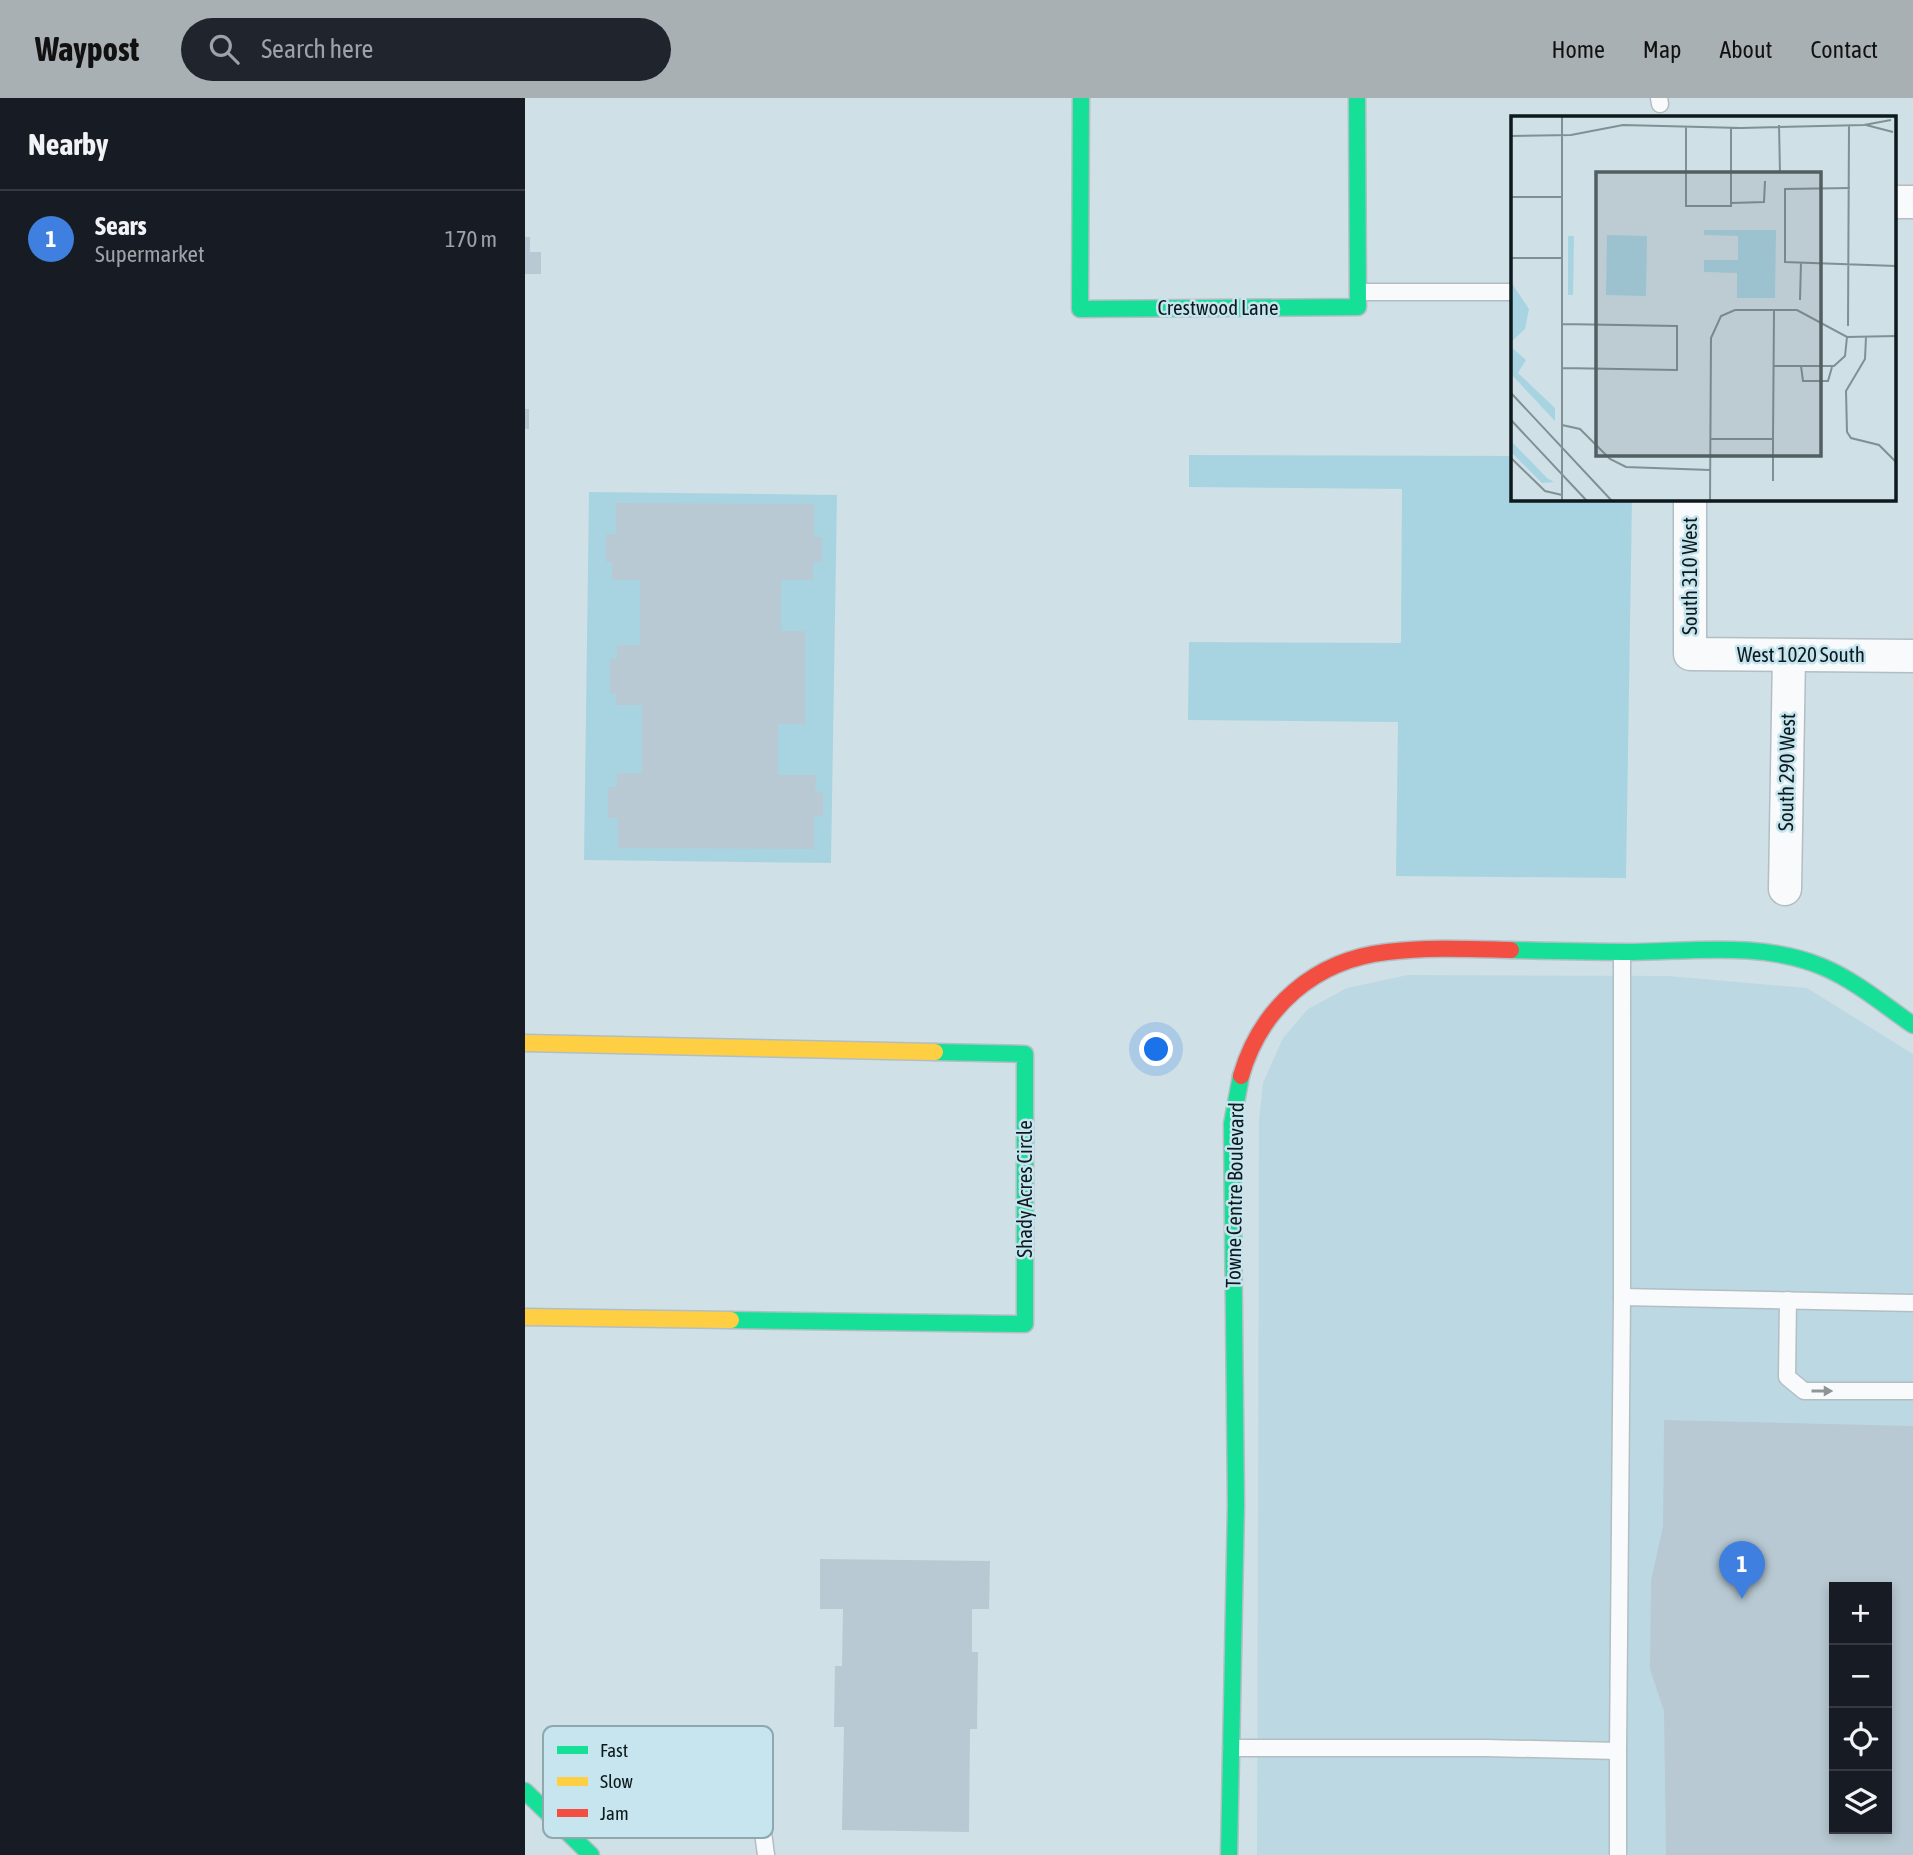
<!DOCTYPE html>
<html lang="en">
<head>
<meta charset="utf-8">
<style>
  :root { --surface:#171b24; --page:#20242c; --text:#f1f3f6; --muted:#9ea1a6; --line:#363941; --accent:#a9b0b4 }
  body { margin:0; font-family:"Asap Condensed",sans-serif; background:var(--page); color:var(--text) }
  .controls { position:absolute; right:21px; bottom:21px; display:grid; overflow:hidden; border-radius:0px; box-shadow:0 4px 10px #0003 }
  .controls button { width:63px; height:63px; display:grid; place-items:center; padding:0; border:0; border-bottom:2px solid var(--line); background:var(--surface); color:var(--text); font:35px sans-serif }
  .you { position:absolute; left:632px; top:952px; width:24px; height:24px; margin:-18px; border:5px solid #fff; border-radius:50%; background:#1a73e8; box-shadow:0 0 0 10px #1a73e833 }
  .badge { display:grid; place-items:center; width:46px; height:46px; border-radius:50%; background:var(--accent); color:#fff; font-size:23px; font-weight:700 }
  .pin { position:absolute; translate:-50% -58px; filter:drop-shadow(0 2px 4px #0008) }
  .pin::after { content:''; position:absolute; top:37px; width:24px; height:21px; background:inherit; clip-path:polygon(0 0,100% 0,50% 100%) }
  .list { margin:0; padding:0; list-style:none }
  h2 { display:flex; justify-content:space-between; align-items:center; height:91px; margin:0; padding:0 28px; font-size:30px }
  h2 small { font-size:23px; font-weight:400; color:var(--muted) }
  .list li { display:grid; grid-template-columns:46px 1fr auto; gap:21px; align-items:center; box-sizing:border-box; height:98px; padding:0 28px; border-top:2px solid var(--line) }
  .list b { display:block; font-size:26px; white-space:nowrap }
  .list p { margin:0; font-size:23px; white-space:nowrap; color:var(--muted) }
  .list em { font-size:23px; font-style:normal; color:var(--muted) }
  .icon { flex:none; width:38px; height:38px; fill:none; stroke:currentColor; stroke-width:2; stroke-linecap:round; stroke-linejoin:round }
  .map { position:relative; flex:none; width:1388px; height:1757px; overflow:hidden }
  header { display:flex; align-items:center; gap:42px; box-sizing:border-box; height:98px; padding:0 35px; background:var(--accent); color:#111 }
  header strong { font-size:33px }
  nav { display:flex; gap:38px; margin-inline-start:auto; font-size:24px }
  .search { width:490px; height:63px; background:var(--page); display:flex; align-items:center; gap:18px; box-sizing:border-box; padding:0 24px; border-radius:38px; color:var(--muted); font-size:26px }
  main { display:flex }
  aside { flex:1; background:var(--surface) }
  .map>svg:first-child { display:block }
  .built { fill:#bcd9e3; fill-rule:evenodd }
  .green { fill:#a8d4e1 }
  .building { fill:#b8c9d3; fill-rule:evenodd }
  .lines { fill:none; stroke-linecap:round; stroke-linejoin:round }
  .lane-casing { stroke:#b2bec3; stroke-width:19 }
  .street-casing { stroke:#b2bec3; stroke-width:35 }
  .fast-casing { stroke:#b2bec3; stroke-width:19 }
  .slow-casing { stroke:#b2bec3; stroke-width:19 }
  .jam-casing { stroke:#b2bec3; stroke-width:19 }
  .lane { stroke:#f8fafb; stroke-width:16 }
  .street { stroke:#f8fafb; stroke-width:32 }
  .fast { stroke:#16e098; stroke-width:16 }
  .slow { stroke:#ffcf43; stroke-width:16 }
  .jam { stroke:#f24e42; stroke-width:16 }
  .oneway { fill:#8e9597 }
  .labels { text-anchor:middle; stroke-width:5; stroke-linejoin:round; paint-order:stroke }
  .street-label { font-size:21px; fill:#0d191c; stroke:#c6e5ef }
  .inset-road { fill:none; stroke:#819095; stroke-width:2 }
  .view { fill:#515f63; fill-opacity:0.15; stroke:#515f63; stroke-width:3.5 }
  .inset-edge { fill:none; stroke:#0d191c; stroke-width:3.5 }
  .key { fill:#c6e5ef; stroke:#8ea8b0; stroke-width:2 }
  .key-label { font-size:19px; fill:#0d191c }
</style>
</head>
<body>
<header>
<strong>Waypost</strong>
<div class="search"><svg class="icon" aria-label="search" viewBox="0 0 24 24"><circle cx="10" cy="10" r="6"/><path d="M15 15l6 6"/></svg>Search here</div>
<nav><a>Home</a><a>Map</a><a>About</a><a>Contact</a></nav>
</header>
<main>
<aside>
<h2>Nearby<small></small></h2>
<ul class="list">
<li><span class="badge" style="background:#3f7fe0">1</span><div><b>Sears</b><p>Supermarket</p></div><em>170 m</em></li>
</ul>
</aside>
<div class="map">
<svg width="1388" height="1757" viewBox="0 0 1388 1757">
  <rect width="100%" height="100%" fill="#cfe0e6"/>
  <path class="built" d="M 883,877 L 1143,878 L 1282,890 L 1388,956 L 1388,1757 L 732,1757 L 734,1022 L 738,985 L 758,940 L 783,911 L 822,890 ZM 1309,1489 L 1362,1489 L 1362,1731 L 1309,1731 Z"/>
  <g class="green">
    <polygon points="664,357 987,358 987,401 1107,401 1101,780 871,778 873,624 663,622 664,544 876,545 877,391 664,389"/>
    <polygon points="64,394 312,397 306,765 59,762"/>
  </g>
  <g class="building">
    <polygon points="0,139 5,139 5,154 16,154 16,176 0,176"/>
    <rect x="0" y="311" width="4" height="20"/>
    <polygon points="91,405 289,406 289,439 297,439 297,464 288,464 288,482 256,482 256,533 280,533 280,626 253,626 253,677 291,677 290,694 298,694 298,718 289,718 289,751 93,750 93,720 83,720 83,689 92,689 92,675 117,675 117,607 91,607 91,595 85,595 85,561 92,561 92,547 115,547 115,482 87,482 87,464 81,464 81,436 91,436"/>
    <path d="M 1139,1322 L 1388,1328 L 1388,1757 L 1141,1757 L 1139,1613 L 1125,1571 L 1126,1483 L 1138,1428 ZM 1309,1489 L 1362,1489 L 1362,1731 L 1309,1731 Z"/>
    <polygon points="295,1461 465,1463 464,1511 447,1511 447,1554 453,1554 452,1631 445,1631 444,1734 317,1732 319,1629 309,1629 310,1568 317,1568 318,1511 295,1511"/>
  </g>
  <g class="lines">
    <g class="lane-casing">
      <g id="lane">
        <polyline points="1134,0 1135,6"/>
        <polyline points="833,194 987,194"/>
        <polyline points="1097,1199 1388,1205"/>
        <polyline points="1263,1202 1262,1279 1279,1293 1388,1293"/>
        <polyline points="706,1650 961,1650 1093,1653 1097,1199 1097,854"/>
        <polyline points="1093,1653 1093,1757"/>
        <polyline points="236,1719 241,1757"/>
      </g>
    </g>
    <g class="street-casing">
      <g id="street">
        <polyline points="1369,104 1388,104"/>
        <polyline points="1165,401 1165,556 1388,558"/>
        <polyline points="1260,791 1264,557"/>
      </g>
    </g>
    <g class="fast-casing">
      <g id="fast">
        <polyline points="556,0 555,211 833,209 832,0"/>
        <path d="M 986,852 C 1026,853 1067,854 1108,854 C 1171,853 1240,844 1298,869 C 1331,883 1359,907 1388,927"/>
        <polyline points="206,1222 500,1226 500,956 410,954"/>
        <polyline points="0,1693 66,1757"/>
        <polyline points="704,1757 711,1406 707,1026 716,978"/>
      </g>
    </g>
    <g class="slow-casing">
      <g id="slow">
        <polyline points="0,945 410,954"/>
        <polyline points="0,1219 206,1222"/>
      </g>
    </g>
    <g class="jam-casing">
      <path id="jam" d="M 716,978 C 736,909 790,862 862,854 C 903,849 945,851 986,852"/>
    </g>
    <use href="#lane" class="lane"/>
    <use href="#street" class="street"/>
    <use href="#fast" class="fast"/>
    <use href="#slow" class="slow"/>
    <use href="#jam" class="jam"/>
  </g>
  <defs><path id="oneway-solid" d="M-6-.8H1V-3.2L6.5 0L1 3.2V.8H-6Z" transform="scale(1.75)"/></defs>
  <use class="oneway" href="#oneway-solid" transform="translate(1297 1293)"/>
  <g class="labels">
    <g class="street-label">
      <text x="693" y="217">Crestwood Lane</text>
      <text transform="translate(1165 478) rotate(-90)" y="7">South 310 West</text>
      <text x="1276" y="564">West 1020 South</text>
      <text transform="translate(1262 674) rotate(-89)" y="7">South 290 West</text>
      <text transform="translate(500 1091) rotate(-90)" y="7">Shady Acres Circle</text>
      <text transform="translate(710 1097) rotate(-89)" y="7">Towne Centre Boulevard</text>
    </g>
  </g>
  <g transform="translate(986 18)">
    <rect width="385" height="385" fill="#cfe0e6"/>
    <path d="M 193,114 L 265,114 L 264,182 L 226,182 L 226,157 L 193,156 L 193,144 L 227,144 L 227,120 L 193,119 ZM 96,119 L 136,120 L 135,180 L 95,179 ZM 57,120 L 63,120 L 62,179 L 57,179 ZM 0,166 L 18,193 L 14,213 L 0,226 ZM 0,231 L 15,244 L 7,257 L 44,292 L 44,305 L 0,258 ZM 0,325 L 36,362 L 43,366 L 31,367 L 0,336 Z" fill="#a8d4e1"/>
    <path class="inset-road" d="M 268,9 L 269,57M 355,9 L 382,16M 175,11 L 175,90 L 220,90 L 220,12M 0,20 L 60,19 L 112,9 L 230,12 L 353,9 L 380,4M 339,72 L 274,73 L 274,146 L 385,150M 0,81 L 51,81M 220,87 L 253,86 L 254,65M 0,142 L 51,142M 289,184 L 290,146M 337,210 L 338,9M 355,221 L 354,243 L 335,275 L 336,316 L 340,322 L 368,329 L 385,346M 263,250 L 323,250 L 334,240 L 336,221M 290,250 L 292,265 L 317,265 L 321,251M 51,252 L 166,254 L 166,210 L 51,208M 0,277 L 101,385M 0,304 L 76,385M 51,309 L 69,313 L 99,343 L 115,351 L 199,354M 200,323 L 262,323 L 263,194M 262,323 L 262,365M 0,342 L 34,375 L 51,379M 51,385 L 51,0M 199,385 L 200,222 L 210,200 L 224,194 L 286,194 L 336,221 L 385,220"/>
    <path class="view" d="M 85,56 L 310,56 L 310,340 L 85,340 Z"/>
    <rect width="385" height="385" class="inset-edge"/>
  </g>
  <rect x="18" y="1628" width="230" height="112" rx="10" class="key"/>
  <rect x="32" y="1648" width="31" height="8" fill="#16e098"/>
  <rect x="32" y="1679" width="31" height="9" fill="#ffcf43"/>
  <rect x="32" y="1711" width="31" height="8" fill="#f24e42"/>
  <g class="key-label">
    <text x="75" y="1659">Fast</text>
    <text x="75" y="1690">Slow</text>
    <text x="75" y="1722">Jam</text>
  </g>
</svg>
<div class="controls">
<button>+</button>
<button>−</button>
<button><svg class="icon" aria-label="locate" viewBox="0 0 24 24"><circle cx="12" cy="12" r="6"/><path d="M12 2v4M12 18v4M2 12h4M18 12h4"/></svg></button>
<button><svg class="icon" aria-label="layers" viewBox="0 0 24 24"><path d="M12 4l9 5-9 5-9-5zM3 14l9 5 9-5"/></svg></button>
</div>
<div class="you"></div>
<div class="pin badge" style="left:1217px;top:1501px;background:#3f7fe0">1</div>
</div>
</main>
</body>
</html>
